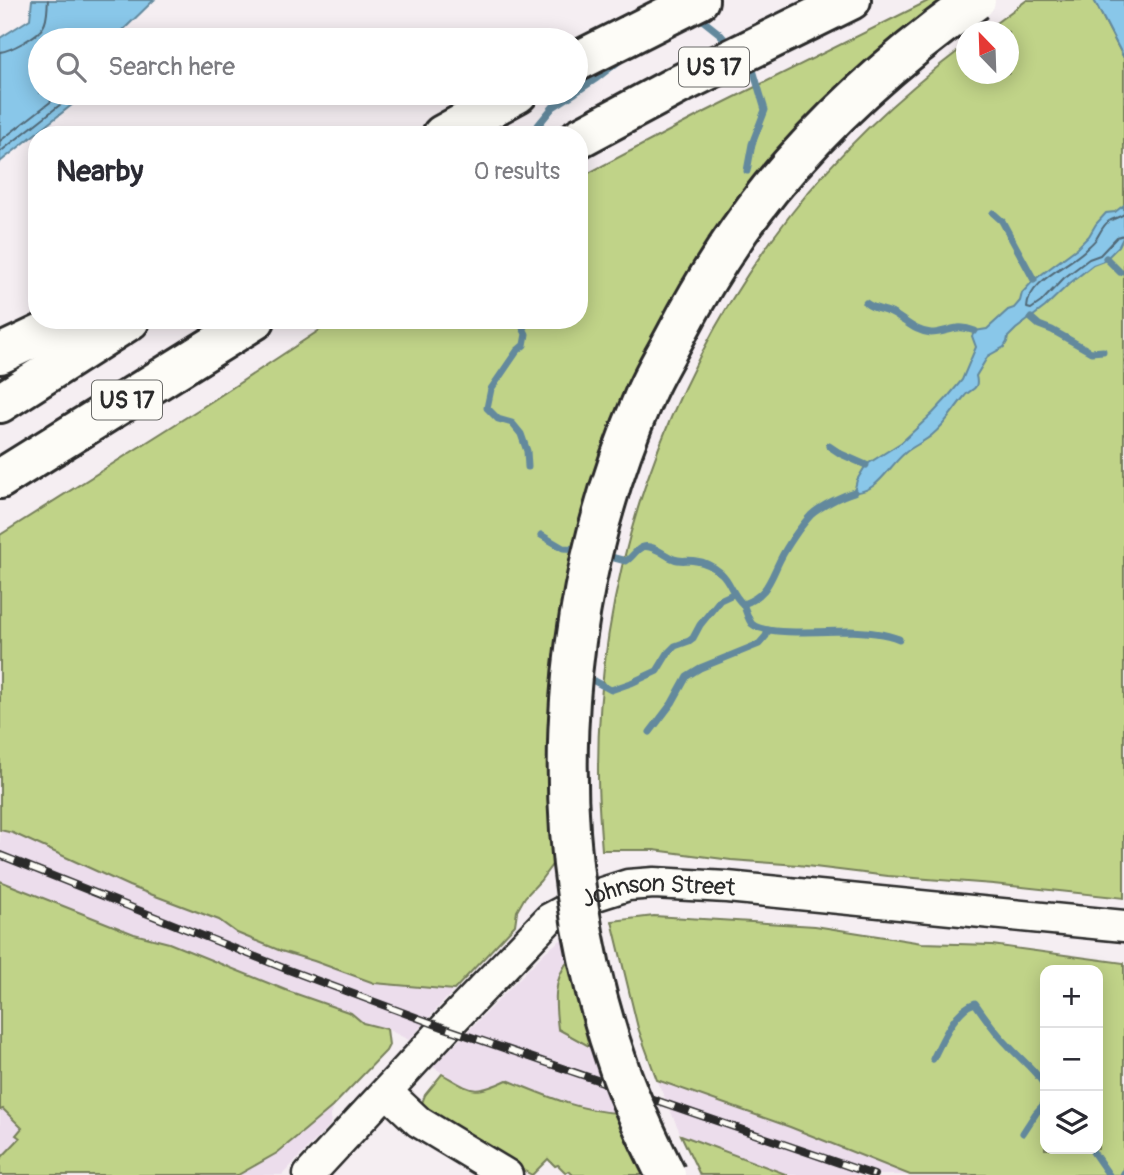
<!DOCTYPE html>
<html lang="en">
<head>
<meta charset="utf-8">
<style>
  :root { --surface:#fff; --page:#f7f7f7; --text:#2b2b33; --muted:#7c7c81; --line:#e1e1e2 }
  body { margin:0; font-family:Pangolin,sans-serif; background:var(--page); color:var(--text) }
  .controls { position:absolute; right:21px; bottom:21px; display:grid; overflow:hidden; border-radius:14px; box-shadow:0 4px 18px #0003 }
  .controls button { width:63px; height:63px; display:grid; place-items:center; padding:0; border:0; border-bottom:2px solid var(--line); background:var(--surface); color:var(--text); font:35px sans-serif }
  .compass { position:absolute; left:956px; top:21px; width:63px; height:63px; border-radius:50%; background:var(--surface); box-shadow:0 4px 18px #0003; rotate:337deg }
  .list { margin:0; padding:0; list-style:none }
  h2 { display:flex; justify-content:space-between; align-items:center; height:91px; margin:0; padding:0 28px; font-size:30px }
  h2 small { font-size:23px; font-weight:400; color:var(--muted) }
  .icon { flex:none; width:38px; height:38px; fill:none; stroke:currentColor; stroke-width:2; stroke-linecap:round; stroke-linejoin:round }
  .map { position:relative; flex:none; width:1124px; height:1175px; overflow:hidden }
  .search { position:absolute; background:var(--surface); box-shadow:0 4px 18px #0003; left:28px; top:28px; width:560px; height:77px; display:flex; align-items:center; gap:18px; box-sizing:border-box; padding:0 24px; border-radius:38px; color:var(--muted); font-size:26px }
  .panel { position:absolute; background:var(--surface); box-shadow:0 4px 18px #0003; left:28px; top:126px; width:560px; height:203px; border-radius:28px }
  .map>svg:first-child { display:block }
  .built { fill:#ecddec }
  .green { fill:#c0d388; stroke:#767f5a; stroke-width:2; fill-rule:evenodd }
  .water { fill:#89c7e9; stroke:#63899d; stroke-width:2 }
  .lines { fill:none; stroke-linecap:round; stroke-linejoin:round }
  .shore { stroke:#516977; stroke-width:2 }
  .stream { stroke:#63899d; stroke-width:7 }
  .minor-casing { stroke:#2b2b2b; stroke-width:35 }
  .highway-casing { stroke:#2b2b2b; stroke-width:44 }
  .minor { stroke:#fdfcf7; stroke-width:30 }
  .highway { stroke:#fdfcf7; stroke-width:38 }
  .rail-casing { stroke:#2b2b2b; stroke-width:8 }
  .rail { stroke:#fdfcf7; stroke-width:5; stroke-dasharray:16; stroke-linecap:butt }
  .highway-bridge-casing { stroke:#2b2b2b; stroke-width:44; stroke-linecap:butt }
  .highway-bridge { stroke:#fdfcf7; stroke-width:38 }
  .labels { text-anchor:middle; stroke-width:5; stroke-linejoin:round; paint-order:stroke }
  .shield { fill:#fdfcf7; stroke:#6a6a68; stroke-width:2 }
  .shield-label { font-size:23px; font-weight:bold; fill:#2b2b2b }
  .street-label { font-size:24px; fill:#2b2b2b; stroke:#fdfcf7 }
</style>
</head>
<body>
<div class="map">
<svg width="1124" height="1175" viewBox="0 0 1124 1175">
  <rect width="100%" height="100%" fill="#f5eef2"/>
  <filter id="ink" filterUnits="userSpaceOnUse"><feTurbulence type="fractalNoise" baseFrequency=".0143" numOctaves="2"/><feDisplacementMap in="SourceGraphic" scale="14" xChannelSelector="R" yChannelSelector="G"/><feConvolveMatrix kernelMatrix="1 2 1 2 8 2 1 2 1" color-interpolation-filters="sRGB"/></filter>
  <g filter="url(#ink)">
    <g class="built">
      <polygon points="0,830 13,833 129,886 219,920 237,933 281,951 407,986 454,990 409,1040 387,1029 363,1023 351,1013 288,991 169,943 134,934 0,881"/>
      <polygon points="566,936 570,959 563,966 558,979 555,997 568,1036 596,1050 617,1113 594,1111 568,1103 507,1080 491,1088 471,1091 433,1067 545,952"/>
      <polygon points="657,1080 790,1127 910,1175 788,1175 744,1159 681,1135"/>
      <polygon points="332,1107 330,1125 282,1175 238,1175 277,1152"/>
      <polygon points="2,1108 22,1128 20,1138 0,1159 0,1110"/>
    </g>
    <g class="green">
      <polygon points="930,0 945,0 887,47 601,458 581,521 560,622 553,686 552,824 554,862 540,881 525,897 517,911 515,925 454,990 374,983 314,961 281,951 237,933 219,920 129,886 13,833 0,830 0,535 212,401 335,320 579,320 579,178 705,112"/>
      <path d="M 1027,0 L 1094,0 L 1124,58 L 1124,898 L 993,884 L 888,876 L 798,865 L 731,860 L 654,850 L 602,850 C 600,825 598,800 598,775 C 597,573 667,373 791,214 C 840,150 902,93 966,45 L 967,74 L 1009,74 L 1009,32 L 985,31 Z"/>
      <polygon points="0,881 134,934 169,943 288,991 351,1013 363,1023 387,1029 389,1045 386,1051 332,1107 305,1130 277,1153 238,1175 0,1175 0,1159 20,1138 16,1135 22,1128 3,1109 0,1110"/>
      <path d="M 654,916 L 815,926 L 922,943 L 992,945 L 1124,963 L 1124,1175 L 910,1175 L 790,1127 L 657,1080 L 638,1028 L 612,921 ZM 1045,970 L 1098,970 L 1098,1149 L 1045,1149 Z"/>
      <path d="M 570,959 L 596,1050 L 558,1029 C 555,1005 552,978 570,959 Z"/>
      <path d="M 442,1074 C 472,1091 473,1096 507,1080 C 545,1095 576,1110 617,1113 L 646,1175 L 573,1175 L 569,1171 L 566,1173 L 558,1165 L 555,1166 L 548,1159 L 532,1175 L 485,1149 L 419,1107 L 422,1103 L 425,1095 Z"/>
      <polygon points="681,1135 788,1175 700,1175"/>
    </g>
    <g class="water">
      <polygon points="32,0 154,0 119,34 115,40 40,40 40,93 83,93 78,100 0,162 0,38 30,19"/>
      <polygon points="1094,0 1124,0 1124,58"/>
      <path d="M 1124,205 L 1124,236 L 1119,246 L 1104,261 L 1093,265 L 1069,284 L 1045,307 L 1016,329 L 1008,337 L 1007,342 L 1004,347 L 988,356 L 976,376 C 980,391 970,388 964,397 C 953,410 946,424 932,435 C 924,442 913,446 905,453 C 889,466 876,494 854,492 L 857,480 L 866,465 L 902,442 L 933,413 L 947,398 L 962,380 L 976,347 L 972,336 L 975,331 L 987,329 L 1008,310 L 1014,308 L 1020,301 L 1022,293 L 1034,280 L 1077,248 L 1089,236 L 1096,224 L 1106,213 L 1115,212 Z"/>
    </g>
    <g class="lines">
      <g class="shore">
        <path d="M 0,52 C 10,51 38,36 43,27 C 48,20 47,8 48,0"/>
        <polyline points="0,141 62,93"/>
        <polyline points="0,152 75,93"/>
        <path d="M 1124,214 C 1119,218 1114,218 1109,221 C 1103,225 1100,233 1096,239 C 1093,243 1088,247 1084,251 C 1067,267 1028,281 1027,308 L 1031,309 L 1041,302 L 1064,278 L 1089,259 L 1100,255 L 1117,237 L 1124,235"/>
      </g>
      <g class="stream">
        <polyline points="696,15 720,34 731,47"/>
        <polyline points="746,64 754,73 765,110 752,144 747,171"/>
        <polyline points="576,92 597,78 623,58"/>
        <polyline points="530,135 553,107 575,93"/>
        <polyline points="993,213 1002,221 1034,280"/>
        <polyline points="1106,258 1120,272"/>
        <path d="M 866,303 C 873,309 882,309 891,313 C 905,320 915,332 931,333 C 941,333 949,329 958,328 C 963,327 969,329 975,331"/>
        <polyline points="1031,318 1039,325 1052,330 1091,352 1103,351"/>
        <polyline points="519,320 526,334 524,345 517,351 491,389 487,408 498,419 512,423 521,434 527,451 528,467"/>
        <polyline points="829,446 841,454 866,465"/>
        <polyline points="541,535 563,548 582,549"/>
        <path d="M 603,555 L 626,561 C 632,558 636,549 643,547 C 653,544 665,556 674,559 C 681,562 688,559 696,561 C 705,562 714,567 721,573 C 731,582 732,595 743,604 C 767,596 770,580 780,560 C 787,546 800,527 811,515 C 821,506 841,496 854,492"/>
        <path d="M 743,604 C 746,610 748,620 752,624 C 765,636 831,631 850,631 C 867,632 884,633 899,639"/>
        <polyline points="588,676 594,681 611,690 631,683 657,671 668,653 675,646 689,641 693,638 700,625 720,600 733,594"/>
        <polyline points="650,732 672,703 687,676 700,668 759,644 766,636 768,630"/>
        <path d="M 933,1059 C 942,1041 955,1009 975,1003 C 985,1017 995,1032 1007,1044 C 1020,1059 1035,1069 1045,1086"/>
        <polyline points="1023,1133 1036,1113 1045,1103"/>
        <polyline points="1091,1149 1109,1175"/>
        <polyline points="1123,1175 1124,1173"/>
      </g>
      <g class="minor-casing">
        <g id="minor">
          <polyline points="387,1092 419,1122 507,1175"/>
          <path id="s1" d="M 309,1175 L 445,1028 L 549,919 L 590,897 L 628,885 L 654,883 L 727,887 L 1124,926"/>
        </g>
      </g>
      <g class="highway-casing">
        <g id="highway">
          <polyline points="576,62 699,0"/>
          <polyline points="442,135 518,93"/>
          <polyline points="579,138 676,86 851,0"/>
          <polyline points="0,354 72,320"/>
          <polyline points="0,403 130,320"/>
          <polyline points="0,479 255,320"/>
        </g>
      </g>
      <use href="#minor" class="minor"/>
      <use href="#highway" class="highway"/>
      <g class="rail-casing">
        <polyline id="rail" points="0,855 286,969 445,1028 874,1175"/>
      </g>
      <use href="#rail" class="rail"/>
      <g class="highway-bridge-casing">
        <path id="highway-bridge" d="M 666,1175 C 649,1141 633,1107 620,1071 C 542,849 552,609 645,394 C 654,373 666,354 676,335 C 703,283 734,234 770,189 C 829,117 900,54 976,0"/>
      </g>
      <use href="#highway-bridge" class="highway-bridge"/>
    </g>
  </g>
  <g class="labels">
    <g class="shield">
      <rect x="679" y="47.5" width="70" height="39" rx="5"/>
      <rect x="92" y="380.5" width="70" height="39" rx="5"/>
    </g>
    <g class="shield-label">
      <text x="714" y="75">US 17</text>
      <text x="127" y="408">US 17</text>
    </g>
    <g class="street-label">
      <text dy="8" stroke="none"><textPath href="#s1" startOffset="467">Johnson Street</textPath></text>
    </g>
  </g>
</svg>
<div class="controls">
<button>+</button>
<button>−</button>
<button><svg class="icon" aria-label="layers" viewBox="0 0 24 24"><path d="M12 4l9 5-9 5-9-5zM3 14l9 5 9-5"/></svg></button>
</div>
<svg class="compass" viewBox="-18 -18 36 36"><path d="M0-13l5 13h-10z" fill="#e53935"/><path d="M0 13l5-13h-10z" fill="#7c7c81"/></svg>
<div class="search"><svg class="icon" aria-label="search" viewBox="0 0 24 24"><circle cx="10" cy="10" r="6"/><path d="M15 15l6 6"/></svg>Search here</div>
<section class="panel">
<h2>Nearby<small>0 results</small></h2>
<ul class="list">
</ul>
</section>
</div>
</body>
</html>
